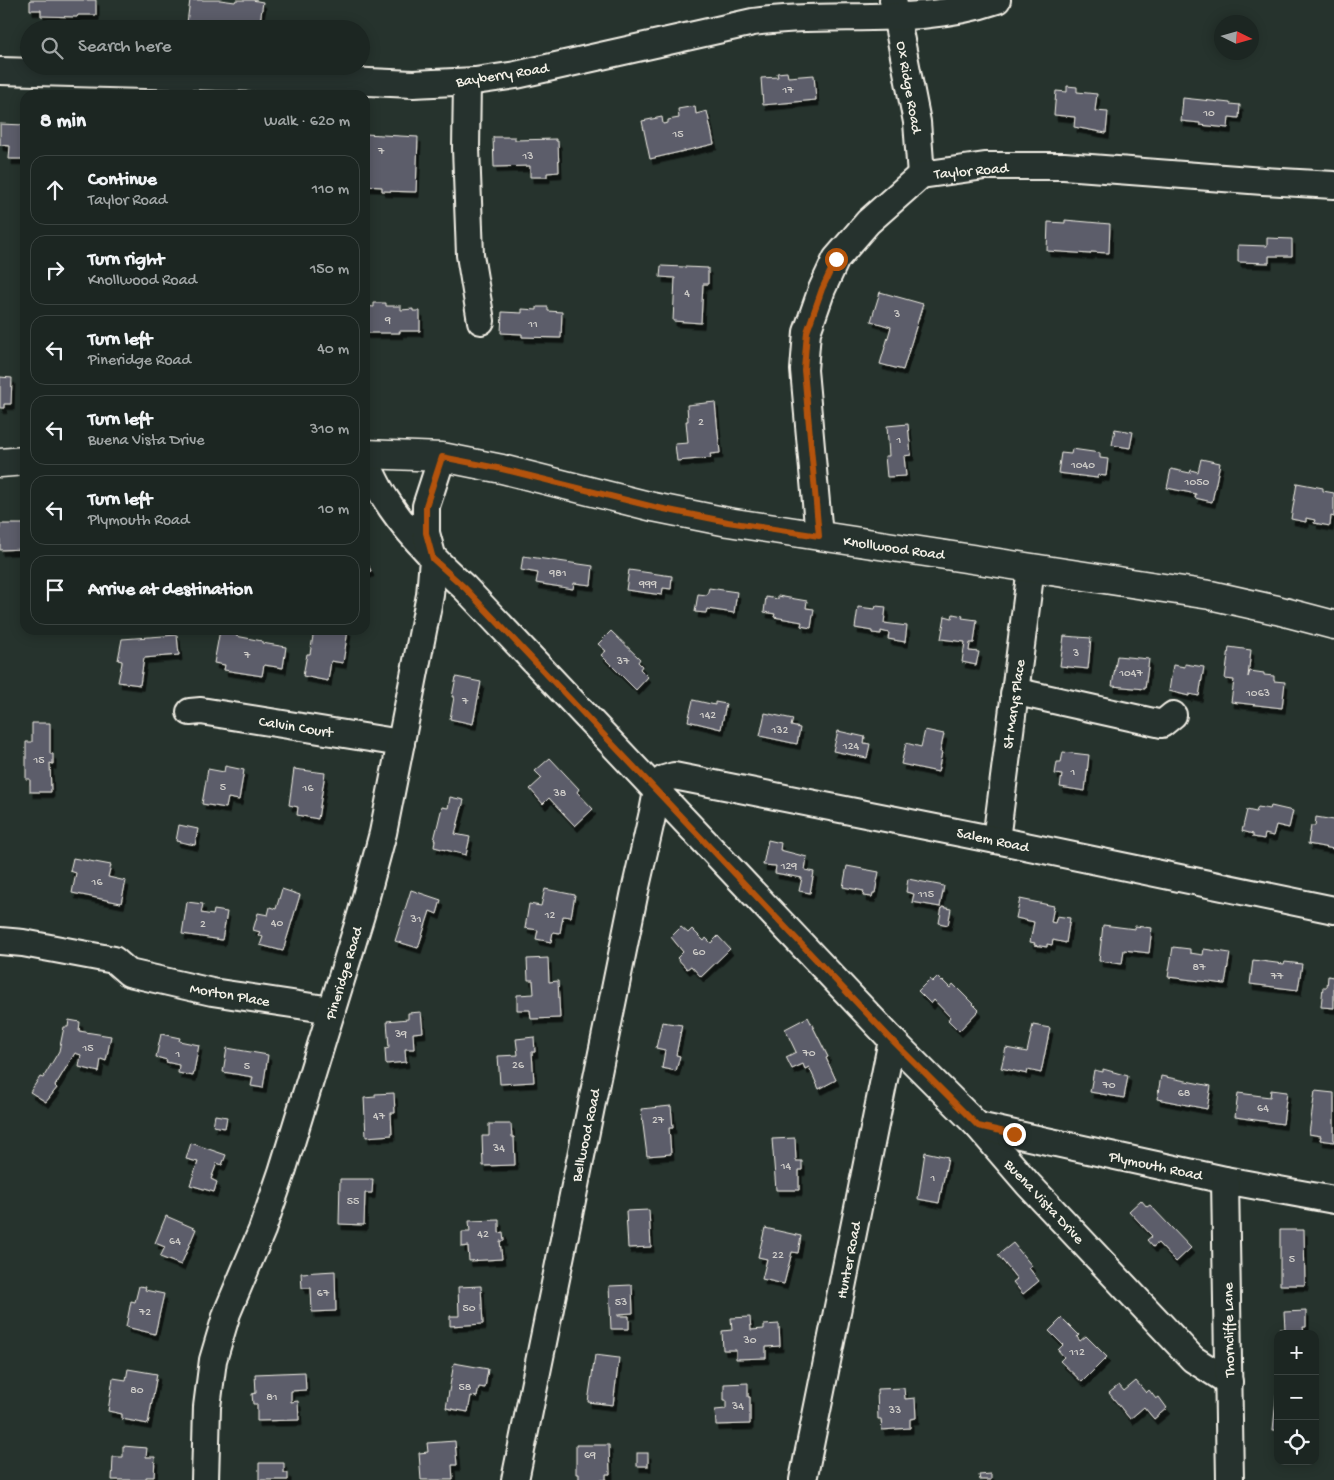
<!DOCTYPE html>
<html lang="en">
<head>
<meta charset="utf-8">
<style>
  :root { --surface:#1c2622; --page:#29322f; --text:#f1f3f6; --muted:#a0a5a5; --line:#3a4340 }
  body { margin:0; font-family:"Gochi Hand",sans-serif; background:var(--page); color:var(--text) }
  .controls { position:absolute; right:15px; bottom:15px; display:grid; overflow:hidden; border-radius:10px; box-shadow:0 2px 12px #0003 }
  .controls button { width:45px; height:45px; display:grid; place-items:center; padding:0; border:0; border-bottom:1px solid var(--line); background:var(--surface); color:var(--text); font:25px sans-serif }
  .compass { position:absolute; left:1214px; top:15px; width:45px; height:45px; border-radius:50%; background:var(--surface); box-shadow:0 2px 12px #0003; rotate:95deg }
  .stop { position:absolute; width:15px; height:15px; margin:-11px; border:4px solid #b45309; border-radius:50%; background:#fff }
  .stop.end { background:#b45309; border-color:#fff; box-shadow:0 1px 5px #0008 }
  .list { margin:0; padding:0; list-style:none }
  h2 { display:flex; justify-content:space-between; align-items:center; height:65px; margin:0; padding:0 20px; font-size:21px }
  h2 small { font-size:16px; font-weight:400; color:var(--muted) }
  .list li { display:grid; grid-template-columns:32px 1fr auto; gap:15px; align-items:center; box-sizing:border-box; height:70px; margin:0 10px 10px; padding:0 10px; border:1px solid var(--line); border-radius:15px }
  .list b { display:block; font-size:19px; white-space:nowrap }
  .list p { margin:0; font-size:16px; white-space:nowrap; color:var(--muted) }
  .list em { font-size:16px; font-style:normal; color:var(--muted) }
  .icon { flex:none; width:28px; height:28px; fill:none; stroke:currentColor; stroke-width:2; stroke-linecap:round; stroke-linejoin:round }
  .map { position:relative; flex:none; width:1334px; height:1480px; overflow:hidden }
  .search { position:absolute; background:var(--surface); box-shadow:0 2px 12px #0003; left:20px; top:20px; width:350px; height:55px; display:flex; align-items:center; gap:12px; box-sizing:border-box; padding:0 18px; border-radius:28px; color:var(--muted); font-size:19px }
  .panel { position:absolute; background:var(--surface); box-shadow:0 2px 12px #0003; left:20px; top:90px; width:350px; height:545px; border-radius:15px }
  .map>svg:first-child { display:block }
  .building { fill:#5c5d6a; stroke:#f4f1e8; filter:url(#shadow) }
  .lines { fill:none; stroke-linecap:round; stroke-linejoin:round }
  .minor-casing { stroke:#f4f1e8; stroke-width:30 }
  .major-casing { stroke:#f4f1e8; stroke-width:31 }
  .minor { stroke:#26332d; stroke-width:26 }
  .major { stroke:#26332d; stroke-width:28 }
  .route { stroke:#b45309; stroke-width:6 }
  .labels { text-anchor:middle; stroke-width:4; stroke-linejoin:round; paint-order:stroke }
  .number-label { font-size:12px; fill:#ceccc8 }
  .street-label { font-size:15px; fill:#f4f1e8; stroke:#26332d }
</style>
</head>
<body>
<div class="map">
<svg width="1334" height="1480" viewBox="0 0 1334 1480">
  <defs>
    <filter id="shadow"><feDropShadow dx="3" dy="5.5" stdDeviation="0" flood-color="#0009"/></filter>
  </defs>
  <rect width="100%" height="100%" fill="#26332d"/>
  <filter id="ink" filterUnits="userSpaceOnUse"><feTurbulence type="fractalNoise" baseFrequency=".02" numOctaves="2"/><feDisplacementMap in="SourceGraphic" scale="10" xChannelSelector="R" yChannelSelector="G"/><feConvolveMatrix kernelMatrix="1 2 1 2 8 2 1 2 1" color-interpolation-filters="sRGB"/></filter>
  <g filter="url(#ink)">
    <g class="building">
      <polygon points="30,0 96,0 96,15 78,15 77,17 41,16 41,10 30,10"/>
      <polygon points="190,0 220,0 235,2 236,0 252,0 263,2 259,29 215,26 214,29 207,29 202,28 203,25 187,23"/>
      <polygon points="787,72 788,77 814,75 816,100 763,105 761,78 778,77 777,73"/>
      <polygon points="1067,86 1077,87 1077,92 1097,94 1095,111 1108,112 1106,133 1074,127 1075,117 1054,115 1056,91 1067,92"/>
      <polygon points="1183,98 1230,103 1230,104 1240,105 1239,118 1229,117 1228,128 1200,125 1200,123 1181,121"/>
      <polygon points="695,106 696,114 707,111 714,144 650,159 642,121 662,117 663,124 668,123 668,120 679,118 678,109"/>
      <polygon points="0,124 25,125 25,159 9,159 10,146 0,145"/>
      <polygon points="365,134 418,137 416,192 382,191 382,187 365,186"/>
      <polygon points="493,137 515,137 515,140 556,139 556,141 558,141 559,172 547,173 547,177 530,177 530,166 494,167"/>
      <polygon points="1065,220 1110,224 1109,253 1091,252 1090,254 1047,251 1048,222 1065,223"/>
      <polygon points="1267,238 1292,239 1292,256 1269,256 1269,263 1238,262 1238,245 1267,246"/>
      <polygon points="661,266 708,268 708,284 703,284 701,323 673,321 675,278 660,277"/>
      <polygon points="880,292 923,304 903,370 880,364 891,327 871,321"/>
      <polygon points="374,303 386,303 386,306 401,306 401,310 413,309 413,311 420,311 420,331 399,331 400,333 365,333 365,306 374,307"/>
      <polygon points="537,307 548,307 548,311 562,312 561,338 522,337 522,334 501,333 502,312 522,313 522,309 537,310"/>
      <polygon points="0,377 12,378 11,404 4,404 4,408 0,408"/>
      <polygon points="715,402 720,453 710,454 711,458 677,461 675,444 688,443 686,421 688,421 687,405"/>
      <polygon points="908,424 911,455 904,456 906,476 887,477 885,456 889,456 887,426"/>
      <polygon points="1115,429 1133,432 1130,448 1112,445"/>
      <polygon points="1072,449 1100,453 1100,458 1108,459 1106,476 1098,475 1097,478 1058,473 1061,453 1071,454"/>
      <polygon points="1201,459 1220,463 1212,502 1195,498 1196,494 1167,488 1171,469 1190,473 1191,470 1198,472"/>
      <polygon points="1297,483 1323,488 1323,491 1334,493 1334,517 1331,516 1330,526 1314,523 1315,520 1306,518 1306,522 1291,519"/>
      <polygon points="0,524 24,524 24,549 0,550"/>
      <polygon points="523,556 593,566 591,585 574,583 573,589 536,583 538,573 521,570"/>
      <polygon points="365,557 371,571 365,574"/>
      <polygon points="629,570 672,576 671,589 663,588 662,595 626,590"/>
      <polygon points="709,588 737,592 734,613 707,609 706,613 695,612 698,594 707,595"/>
      <polygon points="778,596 807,601 806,608 814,609 811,628 801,626 802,622 774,617 775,614 764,612 766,597 778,599"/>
      <polygon points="876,606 886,607 884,623 907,626 905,642 888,639 889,633 881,631 881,634 872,633 872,631 855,628 858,607 875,609"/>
      <polygon points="953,614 963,616 962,618 977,620 974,643 970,643 969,651 979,652 976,665 962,662 965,642 941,639 945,616 952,618"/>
      <polygon points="220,630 237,633 236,636 262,641 262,643 286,647 283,668 264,665 262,676 224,670 225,665 214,663"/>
      <polygon points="314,630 348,630 343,663 331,661 328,681 303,676 307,654 310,654"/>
      <polygon points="611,631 640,659 638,662 642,666 640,669 648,677 636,690 601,655 606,651 598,644"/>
      <polygon points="177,635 179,655 144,658 140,685 118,682 122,663 122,661 118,660 122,639"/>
      <polygon points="1064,636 1091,638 1088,669 1060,666"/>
      <polygon points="1229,647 1251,650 1248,677 1250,671 1264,673 1264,675 1274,676 1274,681 1285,682 1282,708 1231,702 1234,680 1225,679"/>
      <polygon points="1117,656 1149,659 1145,689 1112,686"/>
      <polygon points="1185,664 1204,667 1199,696 1189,694 1189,696 1169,691 1173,665 1185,667"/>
      <polygon points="456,677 481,682 473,724 450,719 454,697 452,697"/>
      <polygon points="693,700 715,705 715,702 726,704 721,729 688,721"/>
      <polygon points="765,713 793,719 791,726 800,728 797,744 760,736"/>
      <polygon points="32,723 50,723 50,754 53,754 53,764 50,763 51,792 30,792 30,779 26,779 26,742 32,742"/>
      <polygon points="925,730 944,734 940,752 942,752 938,772 901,764 906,743 921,747"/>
      <polygon points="838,731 865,737 864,743 870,744 867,758 833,751"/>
      <polygon points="1063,752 1089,755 1085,791 1060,787 1062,775 1055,774 1057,762 1061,762"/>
      <polygon points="550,758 579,789 577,792 593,809 575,826 549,798 543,804 530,789 542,778 535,771"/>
      <polygon points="225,766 244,770 239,800 228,798 226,808 202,804 208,769 224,772"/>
      <polygon points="294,769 325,773 318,819 297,815 298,807 289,805"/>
      <polygon points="450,797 464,800 455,834 470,837 466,855 434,847 435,840 434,840 442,807 448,808"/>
      <polygon points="1271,806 1293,811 1289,828 1276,825 1273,836 1265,834 1264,839 1253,837 1253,834 1242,831 1247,810 1256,812 1258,807 1270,809"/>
      <polygon points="1316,817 1334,820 1334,849 1308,844 1311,826 1315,826"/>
      <polygon points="179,825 198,829 195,845 176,841"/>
      <polygon points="768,840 781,843 780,850 807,857 805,870 814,872 810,893 799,891 802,878 775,873 776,866 763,865"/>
      <polygon points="73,858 111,865 108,877 126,881 121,903 72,893 76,873 70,871"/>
      <polygon points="847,866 879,872 875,893 873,893 872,897 863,896 864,891 843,887"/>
      <polygon points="908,879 944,886 940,907 912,902 914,894 906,892"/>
      <polygon points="282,889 300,895 283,951 260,945 263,937 258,935 260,932 253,930 258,913 268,915 270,907 276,909"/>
      <polygon points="545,889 575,895 571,917 563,916 560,933 553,932 551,942 536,939 538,930 525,928 529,904 541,906"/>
      <polygon points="411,890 441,900 437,914 430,911 418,948 395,941"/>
      <polygon points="1020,899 1054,906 1051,922 1055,923 1057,916 1070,918 1066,943 1053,940 1052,945 1047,944 1047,947 1034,945 1035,943 1030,942 1034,922 1016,918"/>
      <polygon points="187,902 203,904 201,913 213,915 214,910 227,912 222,940 182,934"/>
      <polygon points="942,907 951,909 948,925 939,923"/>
      <polygon points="1103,925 1135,929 1135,926 1152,928 1149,953 1124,950 1122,964 1099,961"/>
      <polygon points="681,927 688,933 692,929 704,941 706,938 711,943 718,936 730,949 701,977 691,966 687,969 677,958 683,952 671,937"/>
      <polygon points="1173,947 1190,949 1190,953 1203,955 1204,949 1230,953 1225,984 1168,977"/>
      <polygon points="548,958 549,982 558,981 560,1018 531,1019 530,1010 517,1010 517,995 534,994 533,980 528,980 527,959"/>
      <polygon points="1253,960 1284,964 1285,962 1302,964 1298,990 1250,984"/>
      <polygon points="1334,971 1334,1008 1321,1007 1323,987 1327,987 1328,976 1333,977"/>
      <polygon points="937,977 942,982 943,981 950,988 953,984 979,1010 959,1031 948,1020 950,1017 934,1000 931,1004 918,991 930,979 932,982"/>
      <polygon points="421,1012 423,1032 413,1033 414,1049 405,1049 406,1062 386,1064 385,1049 389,1048 387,1021 408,1019 408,1013"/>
      <polygon points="808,1017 828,1057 826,1058 836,1080 819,1089 809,1067 805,1069 803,1064 792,1069 786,1057 796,1052 785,1029"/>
      <polygon points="69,1020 80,1022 79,1031 111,1036 106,1061 101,1059 99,1072 79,1067 81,1055 75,1053 55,1086 57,1088 46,1102 30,1092 40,1077 43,1078 59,1051 64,1027 68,1027"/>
      <polygon points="662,1022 682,1025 676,1055 680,1056 676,1071 662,1068 665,1050 656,1048"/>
      <polygon points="1033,1025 1050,1028 1041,1073 1028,1070 1027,1074 1001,1068 1006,1048 1027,1052"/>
      <polygon points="161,1034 180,1038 179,1041 199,1045 193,1076 178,1073 179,1065 166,1062 167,1060 156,1057"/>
      <polygon points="534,1037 535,1052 532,1052 534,1082 500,1084 498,1056 518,1055 516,1039"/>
      <polygon points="227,1048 268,1055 263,1088 251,1086 253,1077 223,1072"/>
      <polygon points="1103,1069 1128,1076 1124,1098 1090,1092 1094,1070 1103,1072"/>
      <polygon points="1161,1076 1211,1086 1207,1109 1157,1099"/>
      <polygon points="1271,1090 1287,1092 1283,1124 1235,1117 1238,1093 1270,1097"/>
      <polygon points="1315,1091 1334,1093 1334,1142 1320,1140 1321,1136 1309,1134"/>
      <polygon points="394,1093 395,1113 391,1113 392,1135 366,1137 364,1098 375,1097 375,1094"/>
      <polygon points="671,1106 673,1128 669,1128 671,1154 647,1156 641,1109"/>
      <polygon points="215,1115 227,1117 225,1128 213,1126"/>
      <polygon points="489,1124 511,1124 512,1137 514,1137 515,1165 483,1166 482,1136 489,1136"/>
      <polygon points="795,1138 796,1161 802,1161 802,1170 799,1170 799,1190 776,1190 772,1139"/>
      <polygon points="191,1143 226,1155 222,1165 217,1163 211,1179 217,1182 214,1192 190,1185 198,1162 186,1159"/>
      <polygon points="925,1152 948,1157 939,1203 918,1199"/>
      <polygon points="340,1179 373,1179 372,1193 365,1193 364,1225 339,1224"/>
      <polygon points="1141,1200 1147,1207 1150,1205 1191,1248 1176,1262 1158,1243 1153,1247 1147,1240 1152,1236 1129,1211"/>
      <polygon points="649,1210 651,1247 628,1248 626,1211"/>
      <polygon points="166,1216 196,1229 181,1265 160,1257 165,1247 155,1243"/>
      <polygon points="499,1220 499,1233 503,1232 504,1241 500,1241 502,1259 469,1261 468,1246 462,1247 462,1232 470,1232 469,1221"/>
      <polygon points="765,1228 801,1236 798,1253 792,1252 784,1284 762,1279 767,1259 758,1257"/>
      <polygon points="1280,1230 1304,1230 1305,1285 1280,1285"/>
      <polygon points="1013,1243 1032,1266 1029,1268 1039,1281 1023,1294 1013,1282 1017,1279 998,1255"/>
      <polygon points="335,1271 336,1311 312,1312 311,1288 302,1288 301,1273"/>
      <polygon points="632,1285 633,1313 618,1314 618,1316 629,1316 629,1329 611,1329 609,1286"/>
      <polygon points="139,1286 146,1287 145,1290 164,1294 155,1334 126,1327 131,1301 135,1302"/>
      <polygon points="481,1286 483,1324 450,1326 450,1316 459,1316 458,1287"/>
      <polygon points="1306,1311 1306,1327 1303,1327 1304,1334 1279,1334 1279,1329 1285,1329 1284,1312"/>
      <polygon points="750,1317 751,1330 764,1329 764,1325 779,1324 780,1346 766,1347 766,1358 736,1359 736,1350 723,1350 722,1331 732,1330 731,1318"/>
      <polygon points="1062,1318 1079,1335 1077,1337 1080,1341 1086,1336 1107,1357 1082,1382 1060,1361 1064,1357 1058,1350 1063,1345 1049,1331"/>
      <polygon points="595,1355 619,1358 613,1405 588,1402"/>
      <polygon points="454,1363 488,1369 485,1388 479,1387 477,1397 471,1396 468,1412 446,1408"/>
      <polygon points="128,1369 157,1374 148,1424 122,1419 122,1414 108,1411 113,1378 126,1380"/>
      <polygon points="305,1372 306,1390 291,1391 291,1402 298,1401 299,1420 257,1421 257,1404 253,1404 252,1394 256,1393 255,1374"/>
      <polygon points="1136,1381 1146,1393 1149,1390 1156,1399 1159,1397 1167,1408 1154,1419 1144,1407 1130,1419 1109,1393 1119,1385 1124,1391"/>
      <polygon points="748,1383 748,1397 750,1397 750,1424 716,1425 715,1410 726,1409 726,1400 724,1400 724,1384"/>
      <polygon points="904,1388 905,1399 915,1398 916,1418 910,1419 910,1428 882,1430 881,1419 878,1419 877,1389"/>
      <polygon points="1277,1389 1278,1389 1278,1430 1273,1430"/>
      <polygon points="455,1441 457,1465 452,1465 453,1480 421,1480 419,1453 428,1452 427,1443"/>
      <polygon points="576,1445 609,1445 610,1474 606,1474 606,1480 579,1480 579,1474 576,1474"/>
      <polygon points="123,1446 147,1448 146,1457 155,1457 154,1477 146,1477 146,1480 112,1480 113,1457 123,1457"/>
      <rect x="637" y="1453" width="11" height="13"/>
      <polygon points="259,1463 284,1463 284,1473 288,1473 288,1480 259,1480"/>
      <polygon points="991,1474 991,1480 980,1480 979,1475"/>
    </g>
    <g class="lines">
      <g class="minor-casing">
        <g id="minor">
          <polyline points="893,0 917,122 921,175"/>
          <path d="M 0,71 L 325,80 L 413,84 L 475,81 L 516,75 L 753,22 C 833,11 919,27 997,0"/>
          <polyline points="467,82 466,148 470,255 481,321"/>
          <path d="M 365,460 C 372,473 377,486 385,498 C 406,532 435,561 465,588 L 892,1040 L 978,1126 L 1028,1184 L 1193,1359 L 1229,1382"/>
          <polyline points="819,536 804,370 807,332 822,289 836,259 868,222 921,175 985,166 1064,166 1263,181 1334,185"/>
          <polyline points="1014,694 1027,694 1162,724 1173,715"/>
          <polyline points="190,712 201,711 401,743"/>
          <polyline points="996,840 1031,568"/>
          <polyline points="0,941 23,943 114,960 129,973 212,992 332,1010"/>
          <polyline points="978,1126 1225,1180 1334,1200"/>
          <polyline points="1225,1180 1230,1480"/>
          <polyline points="205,1480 207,1407 213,1360 227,1313 262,1230 282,1172 361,915 383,833 430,595 433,559 426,533 426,506 442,457"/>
          <polyline points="515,1480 635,891 653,812 657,791 664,779 674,776 996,840 1334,910"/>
          <polyline points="803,1480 892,1040"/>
        </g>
      </g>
      <g class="major-casing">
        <g id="major">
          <polyline points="365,454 442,457 502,469 653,507 728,522 1210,595 1277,610 1334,625"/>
          <polyline points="0,463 25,461"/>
        </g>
      </g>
      <use href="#minor" class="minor"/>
      <use href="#major" class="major"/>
    </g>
  </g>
  <g class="lines" filter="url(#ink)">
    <polyline class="route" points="836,259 822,289 807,332 804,370 819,536 728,522 654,507 502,469 442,457 426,506 426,533 433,559 465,588 892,1040 978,1126 1014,1134"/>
  </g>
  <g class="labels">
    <g class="number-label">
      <text x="788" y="93">17</text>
      <text x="1209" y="116">10</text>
      <text x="678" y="137">15</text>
      <text x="381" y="154">7</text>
      <text x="528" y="159">13</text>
      <text x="687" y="296">4</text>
      <text x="897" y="317">3</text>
      <text x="388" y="323">9</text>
      <text x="533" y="327">11</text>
      <text x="701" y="425">2</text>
      <text x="899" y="443">1</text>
      <text x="1083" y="468">1040</text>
      <text x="1197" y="485">1050</text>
      <text x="558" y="576">981</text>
      <text x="648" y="587">999</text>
      <text x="1076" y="656">3</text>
      <text x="247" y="658">7</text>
      <text x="623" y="664">37</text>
      <text x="1131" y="676">1047</text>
      <text x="1258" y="696">1063</text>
      <text x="465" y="704">7</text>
      <text x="708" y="718">142</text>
      <text x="780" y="733">132</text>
      <text x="851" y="749">124</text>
      <text x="39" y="763">15</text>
      <text x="1073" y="775">1</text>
      <text x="223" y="790">5</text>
      <text x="308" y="791">16</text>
      <text x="560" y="796">38</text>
      <text x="789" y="869">129</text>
      <text x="97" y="885">16</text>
      <text x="926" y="897">115</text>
      <text x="550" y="918">12</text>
      <text x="416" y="922">31</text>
      <text x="277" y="926">40</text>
      <text x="203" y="927">2</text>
      <text x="699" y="955">60</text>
      <text x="1199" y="970">87</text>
      <text x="1277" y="979">77</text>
      <text x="401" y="1037">39</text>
      <text x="88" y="1051">15</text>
      <text x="809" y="1056">70</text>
      <text x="178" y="1057">1</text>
      <text x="518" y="1068">26</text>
      <text x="247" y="1069">5</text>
      <text x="1109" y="1088">70</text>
      <text x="1184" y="1096">68</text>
      <text x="1263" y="1111">64</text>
      <text x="379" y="1119">47</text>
      <text x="658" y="1123">27</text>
      <text x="499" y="1151">34</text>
      <text x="786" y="1169">14</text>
      <text x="933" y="1181">1</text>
      <text x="353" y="1204">55</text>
      <text x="483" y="1237">42</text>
      <text x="175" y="1244">64</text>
      <text x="778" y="1258">22</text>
      <text x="1292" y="1262">5</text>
      <text x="323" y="1296">67</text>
      <text x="621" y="1305">53</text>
      <text x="469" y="1311">50</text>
      <text x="145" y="1315">72</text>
      <text x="750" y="1343">30</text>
      <text x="1077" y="1355">112</text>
      <text x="465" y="1390">58</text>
      <text x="137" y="1393">80</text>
      <text x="272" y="1400">81</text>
      <text x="738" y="1409">34</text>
      <text x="895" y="1413">33</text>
      <text x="590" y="1458">69</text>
    </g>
    <g class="street-label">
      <text transform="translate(502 74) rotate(-9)" y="5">Bayberry Road</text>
      <text transform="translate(910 87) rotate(80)" y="5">Ox Ridge Road</text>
      <text transform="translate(971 170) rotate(-5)" y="5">Taylor Road</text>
      <text transform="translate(894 547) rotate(8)" y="5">Knollwood Road</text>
      <text transform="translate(1013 704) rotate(-82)" y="5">St Marys Place</text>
      <text transform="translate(296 726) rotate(9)" y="5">Calvin Court</text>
      <text transform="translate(993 839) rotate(12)" y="5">Salem Road</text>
      <text transform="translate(343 973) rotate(-73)" y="5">Pineridge Road</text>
      <text transform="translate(230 994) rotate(10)" y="5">Morton Place</text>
      <text transform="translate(585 1135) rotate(-78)" y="5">Bellwood Road</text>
      <text transform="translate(1156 1165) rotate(12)" y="5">Plymouth Road</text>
      <text transform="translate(1045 1201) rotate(47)" y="5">Buena Vista Drive</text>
      <text transform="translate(848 1260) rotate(-79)" y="5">Hunter Road</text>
      <text transform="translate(1228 1330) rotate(-91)" y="5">Thorncliffe Lane</text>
    </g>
  </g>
</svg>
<div class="controls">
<button>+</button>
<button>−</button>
<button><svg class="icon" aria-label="locate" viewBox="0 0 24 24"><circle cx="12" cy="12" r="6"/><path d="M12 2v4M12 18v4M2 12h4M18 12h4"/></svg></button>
</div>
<svg class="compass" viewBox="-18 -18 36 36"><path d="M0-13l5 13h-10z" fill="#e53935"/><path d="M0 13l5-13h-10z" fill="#a0a5a5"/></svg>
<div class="stop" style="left:836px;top:259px"></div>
<div class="stop end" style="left:1014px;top:1134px"></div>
<div class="search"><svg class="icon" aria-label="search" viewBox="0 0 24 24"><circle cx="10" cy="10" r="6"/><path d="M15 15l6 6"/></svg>Search here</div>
<section class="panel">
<h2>8 min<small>Walk · 620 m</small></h2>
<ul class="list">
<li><svg class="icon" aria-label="ahead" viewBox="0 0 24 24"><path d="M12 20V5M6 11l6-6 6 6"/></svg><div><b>Continue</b><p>Taylor Road</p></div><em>110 m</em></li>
<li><svg class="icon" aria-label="right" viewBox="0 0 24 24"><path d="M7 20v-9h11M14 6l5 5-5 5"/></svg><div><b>Turn right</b><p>Knollwood Road</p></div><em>150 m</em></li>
<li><svg class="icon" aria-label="left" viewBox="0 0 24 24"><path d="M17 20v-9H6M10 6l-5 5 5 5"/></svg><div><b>Turn left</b><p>Pineridge Road</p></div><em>40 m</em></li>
<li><svg class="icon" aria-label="left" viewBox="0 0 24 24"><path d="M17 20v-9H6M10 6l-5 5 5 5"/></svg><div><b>Turn left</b><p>Buena Vista Drive</p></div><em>310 m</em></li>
<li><svg class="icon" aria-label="left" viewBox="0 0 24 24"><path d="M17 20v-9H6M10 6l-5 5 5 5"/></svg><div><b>Turn left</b><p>Plymouth Road</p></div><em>10 m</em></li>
<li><svg class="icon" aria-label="arrive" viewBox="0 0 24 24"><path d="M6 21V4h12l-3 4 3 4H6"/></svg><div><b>Arrive at destination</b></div></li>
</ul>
</section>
</div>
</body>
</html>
